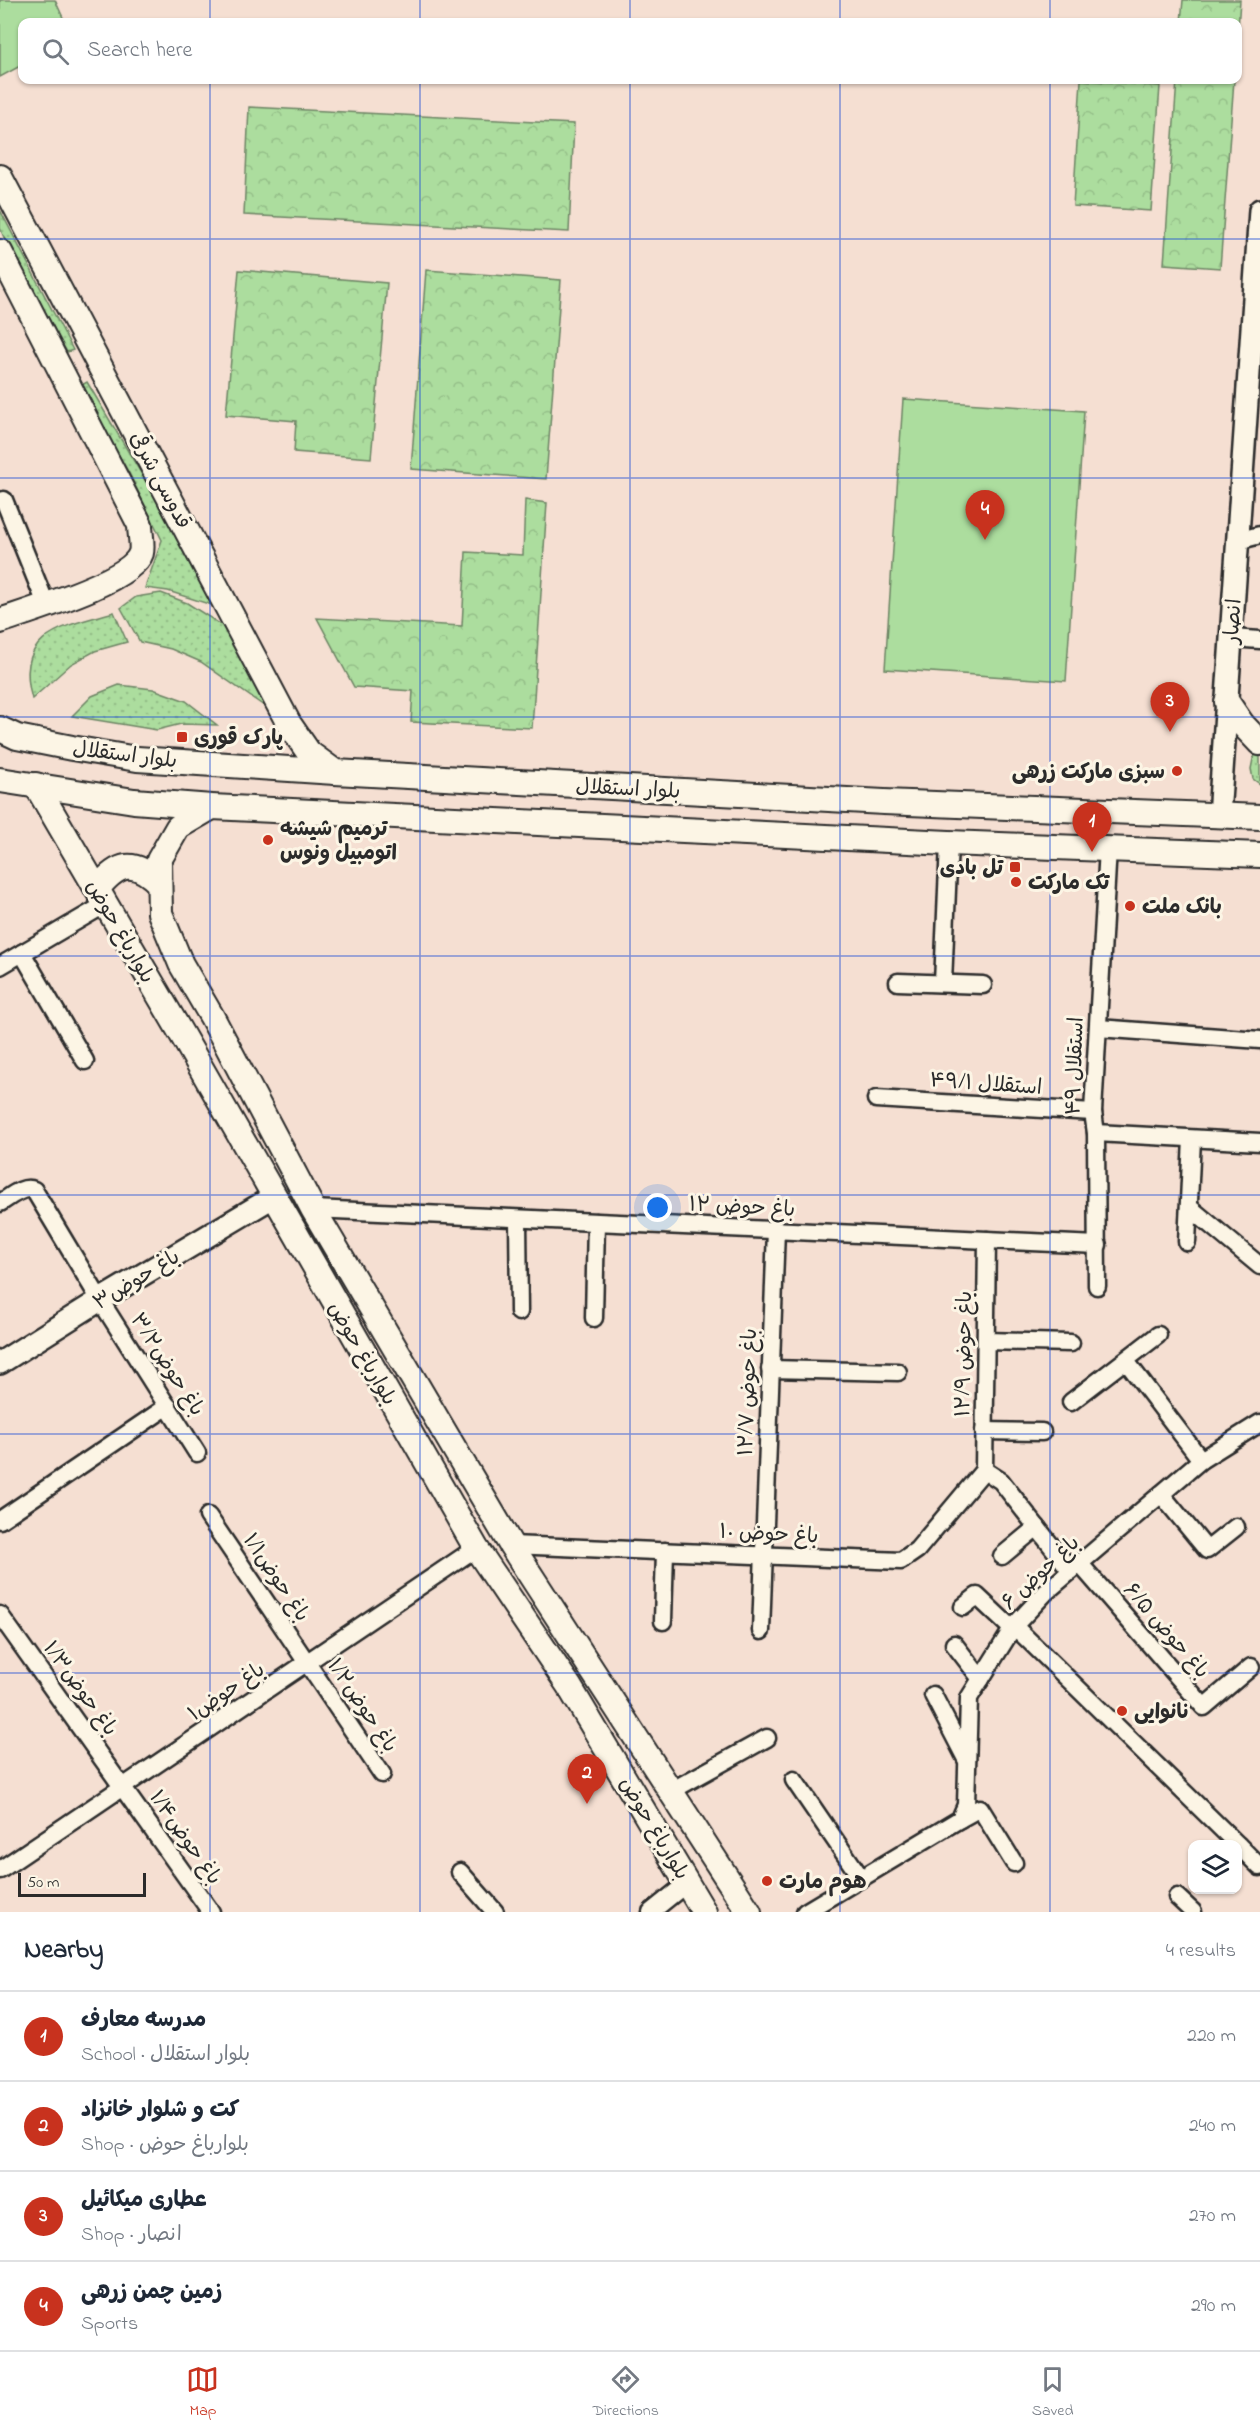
<!DOCTYPE html>
<html lang="en">
<head>
<meta charset="utf-8">
<style>
  :root { --surface:#fff; --page:#f6f6f7; --text:#1f2937; --muted:#747a83; --line:#e0e1e3; --accent:#c8321e }
  body { margin:0; font-family:"Indie Flower","Playpen Sans Arabic",sans-serif; background:var(--page); color:var(--text) }
  .controls { position:absolute; right:18px; bottom:18px; display:grid; overflow:hidden; border-radius:12px; box-shadow:0 2px 4px #0004 }
  .controls button { width:54px; height:54px; display:grid; place-items:center; padding:0; border:0; border-bottom:2px solid var(--line); background:var(--surface); color:var(--text); font:30px sans-serif }
  .scale { position:absolute; left:18px; bottom:15px; width:128px; box-sizing:border-box; padding-left:6px; border:3px solid #2b2b2b; border-top:0; font-size:16px; line-height:21px; white-space:nowrap; color:#2b2b2b; -webkit-text-stroke:4px #fcf5e5; paint-order:stroke }
  .you { position:absolute; left:658px; top:1208px; width:21px; height:21px; margin:-15px; border:4px solid #fff; border-radius:50%; background:#1a73e8; box-shadow:0 0 0 9px #1a73e833 }
  .badge { display:grid; place-items:center; width:39px; height:39px; border-radius:50%; background:var(--accent); color:#fff; font-size:20px; font-weight:700 }
  .pin { position:absolute; translate:-50% -50px; filter:drop-shadow(0 2px 3px #0008) }
  .pin::after { content:''; position:absolute; top:32px; width:21px; height:18px; background:inherit; clip-path:polygon(0 0,100% 0,50% 100%) }
  .list { margin:0; padding:0; list-style:none }
  h2 { display:flex; justify-content:space-between; align-items:center; height:78px; margin:0; padding:0 24px; font-size:26px }
  h2 small { font-size:20px; font-weight:400; color:var(--muted) }
  .list li { display:grid; grid-template-columns:39px 1fr auto; gap:18px; align-items:center; box-sizing:border-box; height:90px; padding:0 24px; border-top:2px solid var(--line) }
  .list b { display:block; font-size:22px; white-space:nowrap }
  .list p { margin:0; font-size:20px; white-space:nowrap; color:var(--muted) }
  .list em { font-size:20px; font-style:normal; color:var(--muted) }
  .icon { flex:none; width:33px; height:33px; fill:none; stroke:currentColor; stroke-width:2; stroke-linecap:round; stroke-linejoin:round }
  .map { position:relative; flex:none; width:1260px; height:1912px; overflow:hidden }
  .search { position:absolute; background:var(--surface); box-shadow:0 2px 4px #0004; left:18px; right:18px; top:18px; height:66px; display:flex; align-items:center; gap:15px; box-sizing:border-box; padding:0 21px; border-radius:12px; color:var(--muted); font-size:22px }
  .sheet { height:438px; background:var(--surface) }
  nav { display:flex; justify-content:space-around; align-items:center; box-sizing:border-box; height:84px; border-top:2px solid var(--line); background:var(--surface); font-size:16px; color:var(--muted) }
  nav a { display:grid; justify-items:center; gap:3px }
  nav .on { color:var(--accent) }
  .map>svg:first-child { display:block }
  .grass { fill:url(#grass-dots); stroke:#6c8464; stroke-width:1.5 }
  .forest { fill:url(#forest-crowns); stroke:#6c8464; stroke-width:1.5 }
  .park { fill:#acdd9e; stroke:#6c8464; stroke-width:1.5 }
  .lines { fill:none; stroke-linecap:round; stroke-linejoin:round }
  .minor-casing { stroke:#2b2b2b; stroke-width:21 }
  .tertiary-casing { stroke:#2b2b2b; stroke-width:26 }
  .secondary-casing { stroke:#2b2b2b; stroke-width:28 }
  .minor { stroke:#fcf5e5; stroke-width:16 }
  .tertiary { stroke:#fcf5e5; stroke-width:21 }
  .secondary { stroke:#fcf5e5; stroke-width:24 }
  .grid { fill:none; stroke:#1d4ed8; stroke-width:1.5; stroke-opacity:0.55 }
  .poi-dot { fill:#c8321e; stroke:#fcf5e5; stroke-width:2 }
  .labels { text-anchor:middle; stroke-width:6; stroke-linejoin:round; paint-order:stroke }
  .street-label { font-size:21px; fill:#2b2b2b; stroke:#fcf5e5 }
  .poi-label { font-size:21px; font-weight:bold; fill:#2b2b2b; stroke:#fcf5e5; text-anchor:start }
</style>
</head>
<body>
<div class="map">
<svg width="1260" height="1912" viewBox="0 0 1260 1912">
  <defs>
    <pattern id="grass-dots" width="8" height="8" patternUnits="userSpaceOnUse" patternTransform="scale(1.5)"><rect width="8" height="8" fill="#acdd9e"/><path d="M2 2h.1M6 6h.1" fill="none" stroke="#94be88" stroke-width="1.8" stroke-linecap="round"/></pattern>
    <pattern id="forest-crowns" width="20" height="18" patternUnits="userSpaceOnUse" patternTransform="scale(1.5)"><rect width="20" height="18" fill="#acdd9e"/><path d="M2 6a3 3 0 1 1 6 0M12 15a3 3 0 1 1 6 0" fill="none" stroke="#94be88"/></pattern>
  </defs>
  <rect width="100%" height="100%" fill="#f5dfd2"/>
  <filter id="ink" filterUnits="userSpaceOnUse"><feTurbulence type="fractalNoise" baseFrequency=".0167" numOctaves="2"/><feDisplacementMap in="SourceGraphic" scale="12" xChannelSelector="R" yChannelSelector="G"/><feConvolveMatrix kernelMatrix="1 2 1 2 8 2 1 2 1" color-interpolation-filters="sRGB"/></filter>
  <g filter="url(#ink)">
    <g class="grass">
      <polygon points="0,210 73,350 67,352 5,240 0,228"/>
      <polygon points="87,382 221,608 168,591 145,588 162,540 129,473 80,386"/>
      <polygon points="161,593 187,603 223,626 274,713 201,662 171,649 140,642 121,608 136,597"/>
      <path d="M 114,612 L 127,642 L 95,651 L 71,664 L 32,699 C 13,633 65,626 114,612 Z"/>
      <polygon points="119,685 153,689 186,701 217,725 181,724 157,730 72,716 92,696"/>
      <polygon points="1254,754 1260,757 1260,784 1253,779 1251,769"/>
    </g>
    <g class="forest">
      <polygon points="1183,0 1240,0 1238,29 1238,22 1181,22"/>
      <polygon points="1081,80 1160,86 1151,211 1073,206"/>
      <polygon points="1177,80 1234,80 1220,268 1164,264"/>
      <polygon points="249,107 574,124 569,232 244,215"/>
      <polygon points="239,270 387,283 371,458 294,452 296,421 226,415"/>
      <polygon points="426,270 561,280 546,479 411,469"/>
      <polygon points="525,500 547,503 532,728 411,722 413,691 354,687 317,618 462,626 466,552 523,555"/>
    </g>
    <g class="park">
      <polygon points="0,0 55,0 65,22 22,22 22,65 0,77"/>
      <polygon points="903,399 1084,411 1066,681 885,669"/>
    </g>
    <g class="lines">
      <g class="minor-casing">
        <g id="minor">
          <polyline points="4,500 46,604"/>
          <polyline points="1237,541 1260,535"/>
          <polyline points="1231,638 1260,640"/>
          <polyline points="22,953 85,1061"/>
          <polyline points="0,966 104,905"/>
          <polyline points="898,982 983,985"/>
          <polyline points="943,983 949,843"/>
          <polyline points="1098,1028 1260,1040"/>
          <polyline points="876,1099 1093,1112"/>
          <polyline points="1096,1133 1260,1142"/>
          <path d="M 0,1203 C 10,1197 23,1185 34,1190 L 100,1300 L 197,1453"/>
          <polyline points="1189,1207 1260,1266"/>
          <polyline points="313,1209 1098,1245"/>
          <polyline points="518,1219 519,1312"/>
          <polyline points="1187,1242 1192,1139"/>
          <polyline points="1097,1286 1096,1133 1093,1112 1108,848"/>
          <polyline points="594,1318 596,1222"/>
          <polyline points="986,1341 1071,1343"/>
          <polyline points="1126,1361 1201,1460"/>
          <polyline points="770,1369 898,1372"/>
          <polyline points="1071,1402 1158,1335"/>
          <polyline points="984,1431 1042,1432"/>
          <polyline points="984,1470 987,1240"/>
          <polyline points="984,1470 1001,1481 1071,1571"/>
          <polyline points="1161,1494 1207,1550 1236,1527"/>
          <polyline points="208,1516 382,1774"/>
          <polyline points="0,1520 168,1406"/>
          <polyline points="511,1545 901,1561 917,1550 984,1470"/>
          <polyline points="1002,1556 1037,1527"/>
          <polyline points="1080,1564 1204,1707 1251,1667"/>
          <polyline points="963,1607 977,1596 1012,1629"/>
          <polyline points="0,1615 211,1912"/>
          <polyline points="663,1621 665,1551"/>
          <polyline points="1014,1626 1237,1844"/>
          <polyline points="761,1631 776,1230"/>
          <polyline points="954,1644 981,1679"/>
          <polyline points="933,1695 966,1759"/>
          <polyline points="794,1780 861,1878"/>
          <polyline points="671,1791 767,1738"/>
          <polyline points="960,1819 980,1808 1014,1863"/>
          <polyline points="1238,1845 1260,1867"/>
          <polyline points="0,1870 476,1548"/>
          <polyline points="460,1872 495,1912"/>
          <polyline points="1177,1897 1193,1912"/>
          <polyline points="651,1912 687,1883"/>
          <polyline points="805,1912 960,1819 966,1805 969,1698 1014,1626 1045,1593 1201,1460 1260,1423"/>
        </g>
      </g>
      <g class="tertiary-casing">
        <g id="tertiary">
          <polyline points="1219,816 1260,210"/>
          <polyline points="0,1363 100,1300 273,1197"/>
        </g>
      </g>
      <g class="secondary-casing">
        <g id="secondary">
          <polyline points="0,177 289,724 309,753 335,772"/>
          <path d="M 0,252 L 140,525 C 140,533 143,546 141,553 C 132,581 28,611 0,621"/>
          <polyline points="1227,702 1242,724 1260,743"/>
          <polyline points="0,729 17,737 72,748 137,759 335,772 884,802 1260,817"/>
          <polyline points="0,780 134,801 212,807 949,843 1260,855"/>
          <polyline points="36,785 181,1033 476,1548 569,1686 704,1912"/>
          <polyline points="212,807 178,827 159,860 160,913 181,964 212,1017 313,1209 511,1545 749,1912"/>
          <path d="M 97,889 C 118,863 133,858 159,883"/>
        </g>
      </g>
      <use href="#minor" class="minor"/>
      <use href="#tertiary" class="tertiary"/>
      <use href="#secondary" class="secondary"/>
    </g>
  </g>
  <path class="grid" d="M 210,0 L 210,22M 420,0 L 420,22M 630,0 L 630,22M 840,0 L 840,22M 1050,0 L 1050,22M 210,80 L 210,1912M 420,80 L 420,1912M 630,80 L 630,1912M 840,80 L 840,1912M 1050,80 L 1050,1912M 0,239 L 1260,239M 0,478 L 1260,478M 0,717 L 1260,717M 0,956 L 1260,956M 0,1195 L 1260,1195M 0,1434 L 1260,1434M 0,1673 L 1260,1673"/>
  <g class="poi-dot">
    <rect x="176" y="731" width="12" height="12" rx="3"/>
    <circle cx="1177" cy="771" r="6"/>
    <circle cx="268" cy="840" r="6"/>
    <rect x="1009" y="861" width="12" height="12" rx="3"/>
    <circle cx="1016" cy="882" r="6"/>
    <circle cx="1130" cy="906" r="6"/>
    <circle cx="1122" cy="1711" r="6"/>
    <circle cx="767" cy="1881" r="6"/>
  </g>
  <g class="labels">
    <g class="street-label">
      <text transform="translate(161 480) rotate(62)" y="7">قدوسی شرقی</text>
      <text transform="translate(1232 621) rotate(-86)" y="7">انصار</text>
      <text transform="translate(125 754) rotate(7)" y="7">بلوار استقلال</text>
      <text transform="translate(628 788) rotate(3)" y="7">بلوار استقلال</text>
      <text transform="translate(121 931) rotate(60)" y="7">بلوارباغ حوض</text>
      <text transform="translate(1074 1066) rotate(-88)" y="7">۴۹ استقلال</text>
      <text transform="translate(986 1083) rotate(4)" y="7">۴۹/۱ استقلال</text>
      <text transform="translate(742 1206) rotate(3)" y="7">۱۲ باغ حوض</text>
      <text transform="translate(136 1279) rotate(-31)" y="7">باغ حوض۳</text>
      <text transform="translate(363 1353) rotate(60)" y="7">بلوارباغ حوض</text>
      <text transform="translate(963 1354) rotate(-89)" y="7">۱۲/۹ باغ حوض</text>
      <text transform="translate(168 1364) rotate(57)" y="7">باغ حوض۳/۲</text>
      <text transform="translate(747 1392) rotate(-88)" y="7">۱۲/۷ باغ حوض</text>
      <text transform="translate(769 1533) rotate(3)" y="7">۱۰ باغ حوض</text>
      <text transform="translate(1040 1572) rotate(-43)" y="7">۶ باغ حوض</text>
      <text transform="translate(277 1577) rotate(56)" y="7">باغ حوض۱/۱</text>
      <text transform="translate(1167 1630) rotate(49)" y="7">۶/۵ باغ حوض</text>
      <text transform="translate(81 1688) rotate(54)" y="7">باغ حوض۱/۳</text>
      <text transform="translate(226 1691) rotate(-34)" y="7">باغ حوض۱</text>
      <text transform="translate(363 1705) rotate(56)" y="7">باغ حوض۱/۲</text>
      <text transform="translate(655 1828) rotate(59)" y="7">بلوارباغ حوض</text>
      <text transform="translate(186 1837) rotate(55)" y="7">باغ حوض۱/۴</text>
    </g>
    <g class="poi-label">
      <text x="194" y="744">پارک قوری</text>
      <text x="1165" y="778" text-anchor="end">سبزی مارکت زرهی</text>
      <text x="280" y="835">ترمیم شیشه<tspan x="280" dy="24">اتومبیل ونوس</tspan></text>
      <text x="1003" y="874" text-anchor="end">تل بادی</text>
      <text x="1028" y="889">تک مارکت</text>
      <text x="1142" y="913">بانک ملت</text>
      <text x="1134" y="1718">نانوایی</text>
      <text x="779" y="1888">هوم مارت</text>
    </g>
  </g>
</svg>
<div class="controls">
<button><svg class="icon" aria-label="layers" viewBox="0 0 24 24"><path d="M12 4l9 5-9 5-9-5zM3 14l9 5 9-5"/></svg></button>
</div>
<div class="scale">50 m</div>
<div class="you"></div>
<div class="pin badge" style="left:1092px;top:852px">1</div>
<div class="pin badge" style="left:587px;top:1804px">2</div>
<div class="pin badge" style="left:1170px;top:732px">3</div>
<div class="pin badge" style="left:985px;top:540px">4</div>
<div class="search"><svg class="icon" aria-label="search" viewBox="0 0 24 24"><circle cx="10" cy="10" r="6"/><path d="M15 15l6 6"/></svg>Search here</div>
</div>
<section class="sheet">
<h2>Nearby<small>4 results</small></h2>
<ul class="list">
<li><span class="badge">1</span><div><b>مدرسه معارف</b><p>School · بلوار استقلال</p></div><em>220 m</em></li>
<li><span class="badge">2</span><div><b>کت و شلوار خانزاد</b><p>Shop · بلوارباغ حوض</p></div><em>240 m</em></li>
<li><span class="badge">3</span><div><b>عطاری میکائیل</b><p>Shop · انصار</p></div><em>270 m</em></li>
<li><span class="badge">4</span><div><b>زمین چمن زرهی</b><p>Sports</p></div><em>290 m</em></li>
</ul>
</section>
<nav>
<a class="on"><svg class="icon" aria-label="map" viewBox="0 0 24 24"><path d="M3 6l6-2 6 2 6-2v14l-6 2-6-2-6 2zM9 4v14M15 6v14"/></svg>Map</a>
<a><svg class="icon" aria-label="directions" viewBox="0 0 24 24"><path d="M12 3l9 9-9 9-9-9zM9 14v-3h6M13 9l2 2-2 2"/></svg>Directions</a>
<a><svg class="icon" aria-label="saved" viewBox="0 0 24 24"><path d="M7 4h10v16l-5-4-5 4z"/></svg>Saved</a>
</nav>
</body>
</html>
